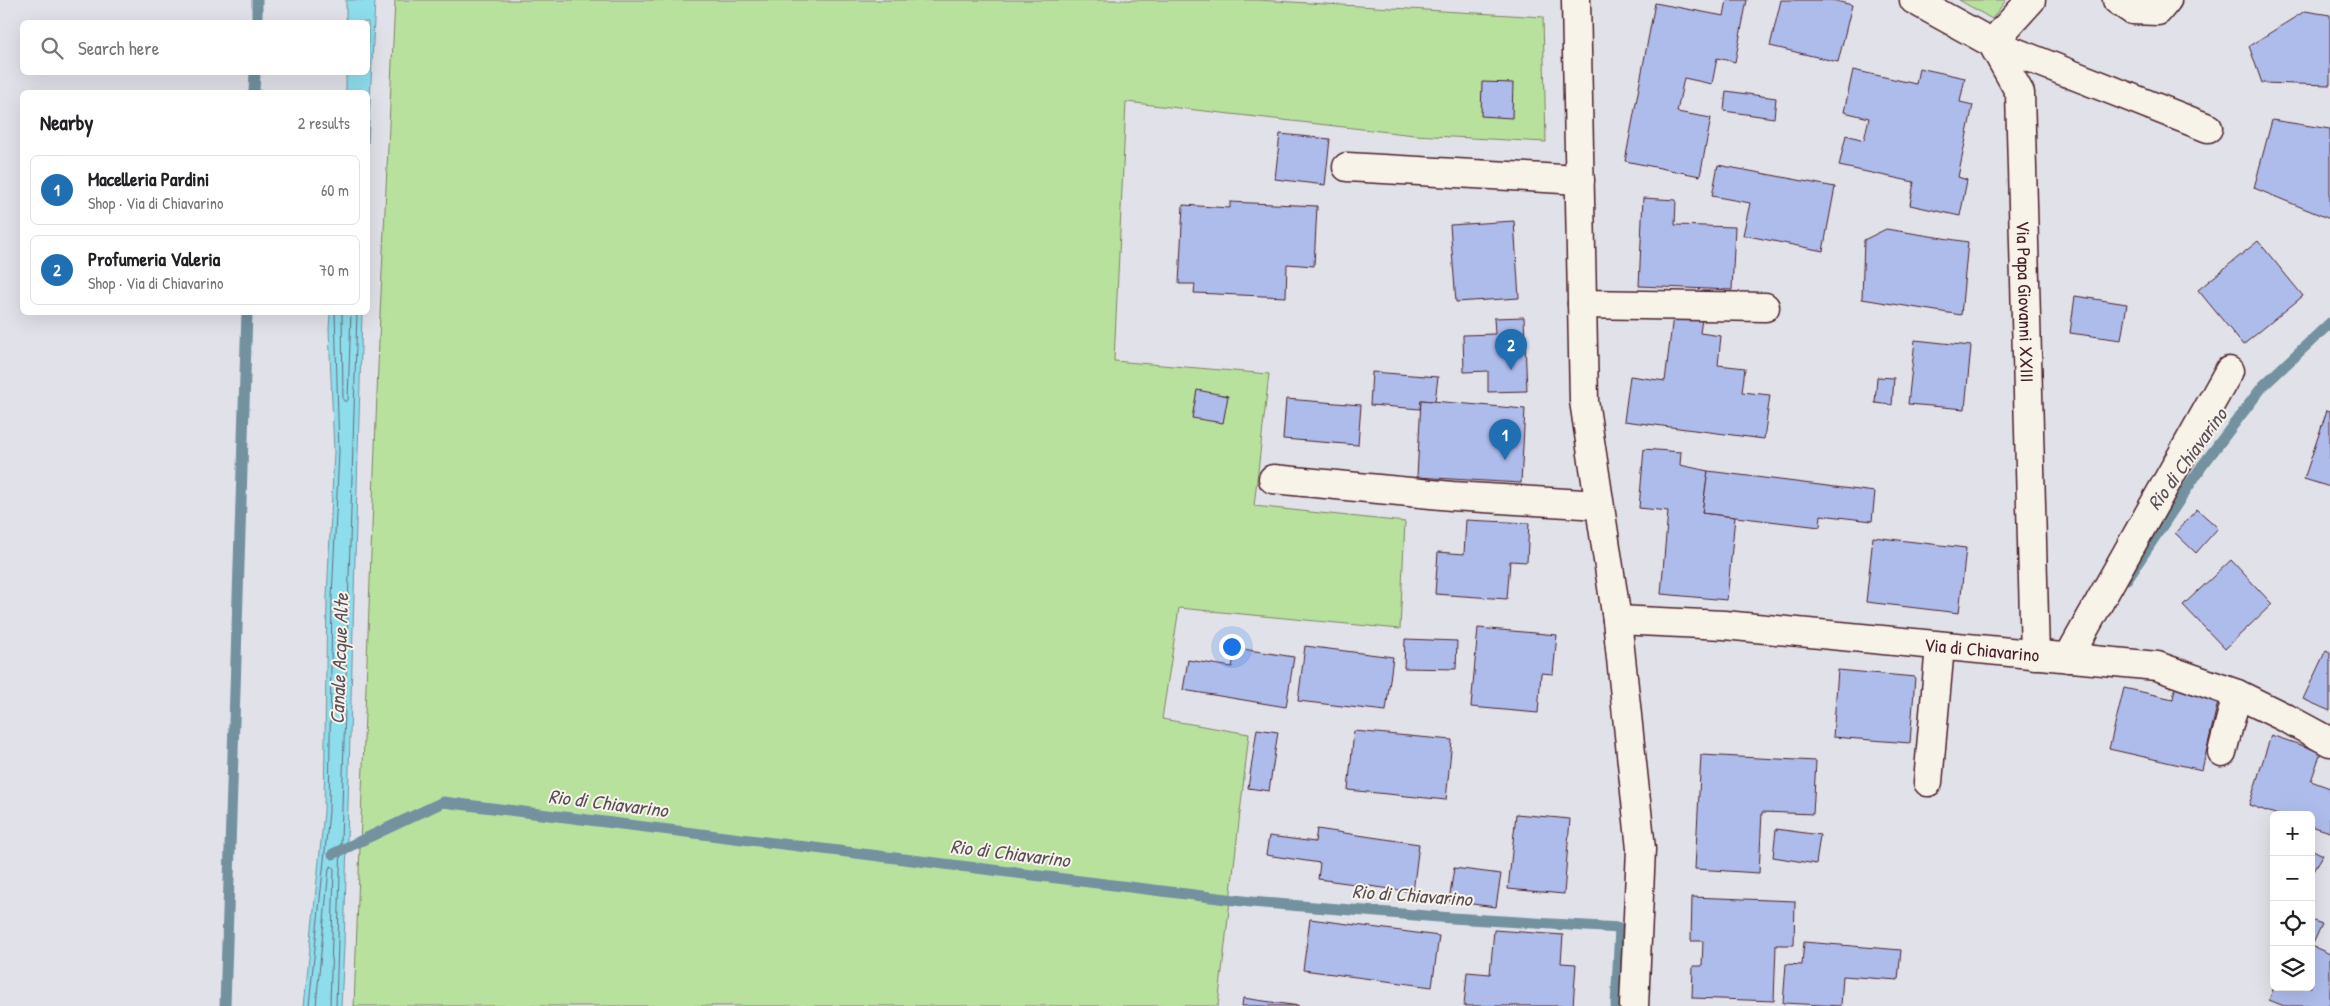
<!DOCTYPE html>
<html lang="en">
<head>
<meta charset="utf-8">
<style>
  :root { --surface:#fff; --page:#f2f2f2; --text:#202124; --muted:#757577; --line:#e0e0e0; --accent:#1f6fb2 }
  body { margin:0; font-family:"Patrick Hand",sans-serif; background:var(--page); color:var(--text) }
  .controls { position:absolute; right:15px; bottom:15px; display:grid; overflow:hidden; border-radius:8px; box-shadow:0 5px 20px #0002 }
  .controls button { width:45px; height:45px; display:grid; place-items:center; padding:0; border:0; border-bottom:1px solid var(--line); background:var(--surface); color:var(--text); font:25px sans-serif }
  .you { position:absolute; left:1231px; top:646px; width:18px; height:18px; margin:-12px; border:4px solid #fff; border-radius:50%; background:#1a73e8; box-shadow:0 0 0 8px #1a73e833 }
  .badge { display:grid; place-items:center; width:32px; height:32px; border-radius:50%; background:var(--accent); color:#fff; font-size:16px; font-weight:700 }
  .pin { position:absolute; translate:-50% -41px; filter:drop-shadow(0 1px 2px #0008) }
  .pin::after { content:''; position:absolute; top:26px; width:18px; height:15px; background:inherit; clip-path:polygon(0 0,100% 0,50% 100%) }
  .list { margin:0; padding:0; list-style:none }
  h2 { display:flex; justify-content:space-between; align-items:center; height:65px; margin:0; padding:0 20px; font-size:21px }
  h2 small { font-size:16px; font-weight:400; color:var(--muted) }
  .list li { display:grid; grid-template-columns:32px 1fr auto; gap:15px; align-items:center; box-sizing:border-box; height:70px; margin:0 10px 10px; padding:0 10px; border:1px solid var(--line); border-radius:8px }
  .list b { display:block; font-size:19px; white-space:nowrap }
  .list p { margin:0; font-size:16px; white-space:nowrap; color:var(--muted) }
  .list em { font-size:16px; font-style:normal; color:var(--muted) }
  .icon { flex:none; width:28px; height:28px; fill:none; stroke:currentColor; stroke-width:2; stroke-linecap:round; stroke-linejoin:round }
  .map { position:relative; flex:none; width:2330px; height:1006px; overflow:hidden }
  .search { position:absolute; background:var(--surface); box-shadow:0 5px 20px #0002; left:20px; top:20px; width:350px; height:55px; display:flex; align-items:center; gap:12px; box-sizing:border-box; padding:0 18px; border-radius:8px; color:var(--muted); font-size:19px }
  .panel { position:absolute; background:var(--surface); box-shadow:0 5px 20px #0002; left:20px; top:90px; width:350px; height:225px; border-radius:8px }
  .map>svg:first-child { display:block }
  .green { fill:#b8e19e; stroke:#818064 }
  .water { fill:#8edded; stroke:#73919f }
  .lines { fill:none; stroke-linecap:round; stroke-linejoin:round }
  .shore { stroke:#656b79; stroke-width:1 }
  .stream { stroke:#73919f; stroke-width:11 }
  .building { fill:#aebcec; stroke:#4a1f2b }
  .minor-casing { stroke:#4a1f2b; stroke-width:31 }
  .major-casing { stroke:#4a1f2b; stroke-width:31 }
  .minor { stroke:#f7f3e8; stroke-width:28 }
  .major { stroke:#f7f3e8; stroke-width:28 }
  .labels { text-anchor:middle; stroke-width:4; stroke-linejoin:round; paint-order:stroke }
  .street-label { font-size:19px; fill:#4a1f2b; stroke:#f7f3e8 }
  .water-label { font-size:20px; font-style:italic; fill:#5b4e5c; stroke:#f7f3e8 }
</style>
</head>
<body>
<div class="map">
<svg width="2330" height="1006" viewBox="0 0 2330 1006">
  <rect width="100%" height="100%" fill="#e1e2e9"/>
  <filter id="ink" filterUnits="userSpaceOnUse"><feTurbulence type="fractalNoise" baseFrequency=".02" numOctaves="2"/><feDisplacementMap in="SourceGraphic" scale="10" xChannelSelector="R" yChannelSelector="G"/><feConvolveMatrix kernelMatrix="1 2 1 2 8 2 1 2 1" color-interpolation-filters="sRGB"/></filter>
  <g filter="url(#ink)">
    <g class="green">
      <polygon points="395,0 1258,0 1543,17 1546,142 1414,135 1126,102 1114,361 1269,374 1254,506 1405,522 1400,629 1179,608 1162,719 1249,734 1218,1006 354,1006 380,314"/>
      <polygon points="1959,0 2006,0 1992,19"/>
    </g>
    <g class="water">
      <polygon points="346,0 375,0 368,143 368,92 346,92 346,73 368,72 368,22 346,22"/>
      <polygon points="330,313 362,313 344,946 341,1006 304,1006 324,812 327,597 334,452 329,329"/>
    </g>
    <g class="lines">
      <g class="shore">
        <polyline points="342,312 343,400 346,402 348,400 351,312"/>
        <polyline points="309,1006 329,812 332,597 339,452 335,312"/>
        <polyline points="316,1006 329,868 332,866 334,869 330,1006"/>
        <polyline points="336,1006 357,312"/>
      </g>
      <g class="stream">
        <polyline points="257,22 257,0"/>
        <polyline points="254,92 255,72"/>
        <polyline points="2127,579 2202,466 2263,386 2330,323"/>
        <polyline points="333,854 443,802 1251,902 1452,918 1620,928 1616,1006"/>
        <polyline points="225,1006 247,312"/>
      </g>
    </g>
    <g class="building">
      <polygon points="1727,0 1747,0 1735,62 1717,58 1712,84 1684,78 1677,112 1711,118 1700,176 1625,161 1655,3 1724,16"/>
      <polygon points="1781,0 1832,0 1852,5 1838,62 1770,46"/>
      <polygon points="2305,11 2330,15 2330,85 2262,83 2249,46"/>
      <polygon points="1919,68 1965,78 1960,102 1973,105 1958,177 1967,180 1960,216 1910,205 1914,182 1839,166 1846,135 1864,140 1869,118 1844,112 1853,70 1916,84"/>
      <polygon points="1482,82 1513,83 1512,118 1481,116"/>
      <polygon points="1726,91 1776,98 1774,118 1724,111"/>
      <polygon points="2272,120 2330,129 2330,219 2254,188"/>
      <polygon points="1280,134 1330,139 1325,185 1275,179"/>
      <polygon points="1718,165 1835,187 1823,251 1743,235 1750,203 1712,196"/>
      <polygon points="1643,198 1676,200 1675,225 1735,227 1732,290 1639,286"/>
      <polygon points="1230,202 1317,206 1314,266 1287,264 1286,297 1194,293 1195,284 1179,284 1183,205 1230,208"/>
      <polygon points="1514,221 1519,298 1456,302 1450,225"/>
      <polygon points="1886,229 1968,242 1961,315 1862,299 1864,240"/>
      <polygon points="2258,241 2303,296 2243,345 2198,290"/>
      <polygon points="2075,296 2127,304 2121,340 2070,333"/>
      <polygon points="1673,316 1702,319 1700,333 1721,336 1718,365 1745,368 1742,392 1770,395 1764,439 1624,421 1630,376 1665,381"/>
      <polygon points="1524,317 1527,391 1488,392 1488,371 1464,372 1463,335 1495,334 1494,318"/>
      <polygon points="1915,340 1971,346 1965,409 1908,404"/>
      <polygon points="1372,372 1438,377 1435,401 1421,400 1420,409 1370,405"/>
      <polygon points="1877,377 1894,378 1892,405 1875,403"/>
      <polygon points="1197,390 1228,396 1223,423 1192,418"/>
      <polygon points="1286,399 1361,405 1358,445 1283,439"/>
      <polygon points="1421,400 1525,409 1521,483 1417,477"/>
      <polygon points="2327,410 2330,411 2330,487 2304,479"/>
      <polygon points="1644,449 1681,452 1680,465 1708,471 1702,513 1735,517 1727,600 1661,594 1668,511 1639,508"/>
      <polygon points="1708,471 1875,492 1872,521 1821,515 1820,527 1702,513"/>
      <polygon points="2197,509 2218,528 2196,553 2175,533"/>
      <polygon points="1466,520 1529,523 1527,562 1510,561 1507,599 1435,594 1438,552 1464,554"/>
      <polygon points="1873,537 1966,548 1959,613 1866,602"/>
      <polygon points="2231,560 2272,604 2225,649 2183,605"/>
      <polygon points="1478,628 1557,635 1553,674 1541,673 1538,713 1471,707"/>
      <polygon points="1405,639 1457,641 1456,669 1404,668"/>
      <polygon points="1305,646 1393,657 1386,711 1298,701"/>
      <polygon points="1236,648 1294,657 1286,707 1183,690 1188,660 1232,667"/>
      <polygon points="2326,650 2330,652 2330,711 2303,699"/>
      <polygon points="1838,670 1915,677 1910,743 1833,737"/>
      <polygon points="2176,683 2220,693 2202,770 2109,749 2124,688 2173,699"/>
      <polygon points="1257,729 1278,732 1269,791 1248,788"/>
      <polygon points="1354,731 1452,740 1446,800 1348,790"/>
      <polygon points="2271,735 2321,752 2311,781 2330,788 2330,832 2311,826 2311,815 2278,815 2249,805"/>
      <polygon points="1701,755 1816,761 1813,814 1762,812 1759,873 1695,869"/>
      <polygon points="1516,814 1570,819 1564,894 1508,889"/>
      <polygon points="1317,829 1419,844 1413,892 1318,879 1320,863 1266,855 1269,836 1315,842"/>
      <polygon points="1776,829 1820,835 1816,864 1773,857"/>
      <polygon points="2311,849 2323,855 2313,873 2311,872"/>
      <polygon points="1454,868 1501,874 1496,907 1449,901"/>
      <polygon points="1692,897 1795,901 1794,945 1776,945 1774,1001 1692,998 1693,966 1702,966 1703,941 1691,941"/>
      <polygon points="1310,919 1439,936 1432,987 1303,970"/>
      <polygon points="2311,920 2322,924 2312,946 2330,954 2330,1006 2284,1006 2269,1000 2274,987 2311,987"/>
      <polygon points="1494,930 1563,935 1561,963 1576,964 1573,1006 1464,1006 1467,972 1490,974"/>
      <polygon points="1804,942 1901,950 1898,980 1843,976 1841,1006 1783,1003 1786,964 1802,965"/>
      <polygon points="1243,998 1299,1006 1242,1006"/>
    </g>
    <g class="lines">
      <g class="minor-casing">
        <g id="minor">
          <path id="s1" d="M 1914,0 L 1992,43 L 2020,93 L 2035,655"/>
          <polyline points="2031,0 1992,43 2208,128"/>
          <polyline points="2117,0 2132,10 2158,11 2167,0"/>
          <polyline points="1347,167 1580,180"/>
          <polyline points="1582,304 1765,307"/>
          <polyline points="1273,479 1452,496 1599,505"/>
          <path id="s2" d="M 1617,620 L 1724,625 L 2157,666 L 2237,694 L 2286,718 L 2330,742"/>
          <polyline points="2068,658 2229,371"/>
          <polyline points="2222,752 2237,694"/>
          <polyline points="1928,782 1940,646"/>
        </g>
      </g>
      <g class="major-casing">
        <polyline id="major" points="1576,0 1584,401 1617,620 1641,849 1634,1006"/>
      </g>
      <use href="#minor" class="minor"/>
      <use href="#major" class="major"/>
    </g>
  </g>
  <g class="labels">
    <g class="street-label">
      <text dy="7" stroke="none"><textPath href="#s1" startOffset="355">Via Papa Giovanni XXIII</textPath></text>
      <text dy="7" stroke="none"><textPath href="#s2" startOffset="366">Via di Chiavarino</textPath></text>
    </g>
    <g class="water-label">
      <text transform="translate(2187 459) rotate(-54)" y="7">Rio di Chiavarino</text>
      <text transform="translate(339 659) rotate(-88)" y="7">Canale Acque Alte</text>
      <text transform="translate(608 803) rotate(7)" y="7">Rio di Chiavarino</text>
      <text transform="translate(1010 853) rotate(7)" y="7">Rio di Chiavarino</text>
      <text transform="translate(1412 895) rotate(4)" y="7">Rio di Chiavarino</text>
    </g>
  </g>
</svg>
<div class="controls">
<button>+</button>
<button>−</button>
<button><svg class="icon" aria-label="locate" viewBox="0 0 24 24"><circle cx="12" cy="12" r="6"/><path d="M12 2v4M12 18v4M2 12h4M18 12h4"/></svg></button>
<button><svg class="icon" aria-label="layers" viewBox="0 0 24 24"><path d="M12 4l9 5-9 5-9-5zM3 14l9 5 9-5"/></svg></button>
</div>
<div class="you"></div>
<div class="pin badge" style="left:1505px;top:460px">1</div>
<div class="pin badge" style="left:1511px;top:370px">2</div>
<div class="search"><svg class="icon" aria-label="search" viewBox="0 0 24 24"><circle cx="10" cy="10" r="6"/><path d="M15 15l6 6"/></svg>Search here</div>
<section class="panel">
<h2>Nearby<small>2 results</small></h2>
<ul class="list">
<li><span class="badge">1</span><div><b>Macelleria Pardini</b><p>Shop · Via di Chiavarino</p></div><em>60 m</em></li>
<li><span class="badge">2</span><div><b>Profumeria Valeria</b><p>Shop · Via di Chiavarino</p></div><em>70 m</em></li>
</ul>
</section>
</div>
</body>
</html>
